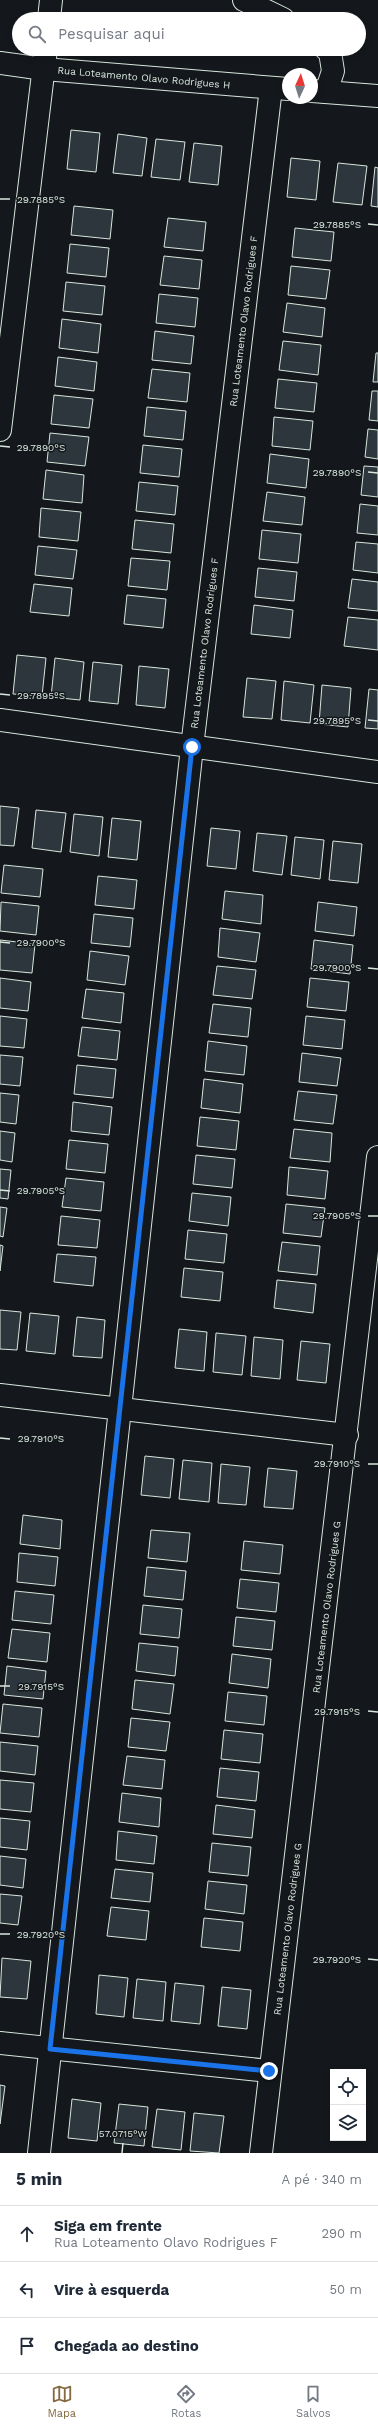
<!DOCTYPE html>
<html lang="pt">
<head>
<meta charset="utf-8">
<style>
  :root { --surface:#fff; --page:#f6f6f7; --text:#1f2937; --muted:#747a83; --line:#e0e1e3; --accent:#846941 }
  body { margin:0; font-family:"Work Sans",sans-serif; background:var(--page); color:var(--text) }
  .controls { position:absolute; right:12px; bottom:12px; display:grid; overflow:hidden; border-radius:0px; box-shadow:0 2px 6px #0003 }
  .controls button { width:36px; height:36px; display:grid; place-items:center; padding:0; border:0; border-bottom:1px solid var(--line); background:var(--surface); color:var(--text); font:20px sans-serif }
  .compass { position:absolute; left:282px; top:68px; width:36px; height:36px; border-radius:50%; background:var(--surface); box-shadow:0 2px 6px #0003; rotate:4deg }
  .stop { position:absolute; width:12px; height:12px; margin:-9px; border:3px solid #1a73e8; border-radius:50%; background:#fff }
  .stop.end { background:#1a73e8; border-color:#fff; box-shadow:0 1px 4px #0008 }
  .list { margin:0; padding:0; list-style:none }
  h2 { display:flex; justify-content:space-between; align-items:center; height:52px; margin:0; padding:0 16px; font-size:17px }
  h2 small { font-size:13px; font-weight:400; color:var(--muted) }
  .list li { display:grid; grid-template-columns:26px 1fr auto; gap:12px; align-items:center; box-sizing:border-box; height:56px; padding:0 16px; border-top:1px solid var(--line) }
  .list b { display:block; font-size:15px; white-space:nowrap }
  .list p { margin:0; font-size:13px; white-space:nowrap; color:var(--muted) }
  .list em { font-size:13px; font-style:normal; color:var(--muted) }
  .icon { flex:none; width:22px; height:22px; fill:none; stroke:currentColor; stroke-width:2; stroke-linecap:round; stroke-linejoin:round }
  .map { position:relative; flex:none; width:378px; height:2153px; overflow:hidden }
  .search { position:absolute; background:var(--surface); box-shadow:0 2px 6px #0003; left:12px; right:12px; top:12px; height:44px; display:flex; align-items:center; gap:10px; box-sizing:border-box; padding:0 14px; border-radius:22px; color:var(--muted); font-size:15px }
  .sheet { height:220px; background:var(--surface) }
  nav { display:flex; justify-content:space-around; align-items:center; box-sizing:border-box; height:56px; border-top:1px solid var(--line); background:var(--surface); font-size:11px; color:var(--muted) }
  nav a { display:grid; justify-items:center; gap:2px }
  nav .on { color:var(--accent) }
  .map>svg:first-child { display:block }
  .building { fill:#2c363c; stroke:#d8e6dc }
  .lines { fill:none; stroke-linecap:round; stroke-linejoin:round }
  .minor-casing { stroke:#d8e6dc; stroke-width:24 }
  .minor { stroke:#14181c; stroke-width:22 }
  .route { stroke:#1a73e8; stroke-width:5 }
  .ticks { fill:none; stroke:#d8e6dc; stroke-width:1.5 }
  .labels { text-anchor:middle; stroke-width:3; stroke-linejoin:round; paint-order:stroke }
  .street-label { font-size:10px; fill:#d8e6dc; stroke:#14181c }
  .ticks-label { font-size:10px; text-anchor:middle; fill:#d8e6dc; stroke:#14181c; stroke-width:3; stroke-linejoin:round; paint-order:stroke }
</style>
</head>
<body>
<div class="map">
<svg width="378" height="2153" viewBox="0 0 378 2153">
  <rect width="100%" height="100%" fill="#14181c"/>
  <g class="building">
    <polygon points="71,130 100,133 96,172 67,169"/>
    <polygon points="118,134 147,138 142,176 113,173"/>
    <polygon points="156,139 185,142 180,180 151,177"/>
    <polygon points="194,143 222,146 218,185 189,182"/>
    <polygon points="291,158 320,161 316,200 287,197"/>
    <polygon points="338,163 367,166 362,205 333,202"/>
    <polygon points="375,167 378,168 378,207 371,206"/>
    <polygon points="74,206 113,210 110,239 71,235"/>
    <polygon points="168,218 206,222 203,251 164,247"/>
    <polygon points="295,228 334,232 331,261 292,257"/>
    <polygon points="70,244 109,248 106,277 67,273"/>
    <polygon points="164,256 202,260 199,289 160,285"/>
    <polygon points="291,266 330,270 326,299 288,295"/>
    <polygon points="66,282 105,286 102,315 63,311"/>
    <polygon points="159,294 198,298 195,327 156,323"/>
    <polygon points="287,303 325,308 322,337 283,332"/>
    <polygon points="62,319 101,324 98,353 59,348"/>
    <polygon points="155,331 194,336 191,364 152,360"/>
    <polygon points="283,341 321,345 318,375 279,370"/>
    <polygon points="376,353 378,353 378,382 373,382"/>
    <polygon points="58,357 97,362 94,391 55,386"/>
    <polygon points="152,369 190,373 187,402 148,398"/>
    <polygon points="278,379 317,383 314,412 275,408"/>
    <polygon points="372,391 378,391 378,421 369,420"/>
    <polygon points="54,395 93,399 89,428 51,424"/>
    <polygon points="147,407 186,411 183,440 144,436"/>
    <polygon points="274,417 313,421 310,450 272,446"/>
    <polygon points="368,429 378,430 378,459 365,457"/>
    <polygon points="50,433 89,437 85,466 47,462"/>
    <polygon points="143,445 182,449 179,477 140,473"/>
    <polygon points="270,454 309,459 306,488 267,483"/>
    <polygon points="364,466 378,467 378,497 361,495"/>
    <polygon points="46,470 84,475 82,503 43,499"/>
    <polygon points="139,482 178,486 175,515 136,511"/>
    <polygon points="267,492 305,497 302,525 263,521"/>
    <polygon points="360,504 378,506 378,535 357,533"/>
    <polygon points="41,508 81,512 78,541 39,537"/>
    <polygon points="135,520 174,524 171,553 132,549"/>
    <polygon points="262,530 301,534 298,563 259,559"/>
    <polygon points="356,542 378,544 378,573 353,570"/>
    <polygon points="38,546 77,550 73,579 35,575"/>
    <polygon points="131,558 170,561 167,590 128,586"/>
    <polygon points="258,568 297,572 294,601 255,597"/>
    <polygon points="352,579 378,582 378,611 348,608"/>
    <polygon points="34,584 72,588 69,616 30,612"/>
    <polygon points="127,595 166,599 163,628 124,624"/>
    <polygon points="254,605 293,610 290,638 251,634"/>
    <polygon points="348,617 378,620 378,650 344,646"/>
    <polygon points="17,655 46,658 42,696 13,694"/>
    <polygon points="55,658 84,662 80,700 51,697"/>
    <polygon points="93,662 122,665 118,704 89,701"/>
    <polygon points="139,666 169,669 165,708 136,705"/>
    <polygon points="247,678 276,681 272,719 243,717"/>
    <polygon points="284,681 314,685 310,723 281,720"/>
    <polygon points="322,685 351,688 348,727 319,724"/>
    <polygon points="369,689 378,690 378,729 365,728"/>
    <polygon points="0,806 19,808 14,846 0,845"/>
    <polygon points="36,810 66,813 61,852 32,848"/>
    <polygon points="74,814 103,817 99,856 70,852"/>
    <polygon points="112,818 141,821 137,860 108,857"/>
    <polygon points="211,828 240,831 236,869 207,866"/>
    <polygon points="257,833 287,836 282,875 253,871"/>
    <polygon points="295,837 324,840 320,879 291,875"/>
    <polygon points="333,841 362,844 358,883 329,880"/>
    <polygon points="4,865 43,869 40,897 1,893"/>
    <polygon points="98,876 137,880 134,909 95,905"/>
    <polygon points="225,891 263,895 261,924 222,919"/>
    <polygon points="1,902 39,906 36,935 0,931"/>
    <polygon points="318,902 357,907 354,936 315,931"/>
    <polygon points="94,914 133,918 130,947 91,943"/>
    <polygon points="220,928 260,933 256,962 218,957"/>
    <polygon points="0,940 35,944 32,973 0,970"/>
    <polygon points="314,940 353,945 350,974 311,969"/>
    <polygon points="90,951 129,956 125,985 87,980"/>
    <polygon points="217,966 256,970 252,999 213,995"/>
    <polygon points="0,978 31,982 28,1011 0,1008"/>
    <polygon points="310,978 349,982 346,1011 307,1007"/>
    <polygon points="86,989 124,993 121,1023 82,1018"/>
    <polygon points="213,1004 251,1008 248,1037 209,1033"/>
    <polygon points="0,1016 27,1019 24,1048 0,1046"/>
    <polygon points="306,1016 345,1020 342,1049 303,1045"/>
    <polygon points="82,1027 120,1031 117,1060 78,1056"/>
    <polygon points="208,1041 247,1046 244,1075 205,1071"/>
    <polygon points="302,1053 341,1058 337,1086 299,1082"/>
    <polygon points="0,1055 23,1057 20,1086 0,1084"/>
    <polygon points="77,1065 116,1069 113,1098 74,1094"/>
    <polygon points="204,1079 243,1084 240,1113 201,1108"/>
    <polygon points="298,1091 337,1095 333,1124 294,1120"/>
    <polygon points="0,1093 19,1095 16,1124 0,1122"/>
    <polygon points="73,1102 112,1107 109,1135 71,1131"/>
    <polygon points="200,1117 239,1121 236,1150 197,1146"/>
    <polygon points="294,1129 332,1133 330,1162 290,1158"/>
    <polygon points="0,1131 15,1133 12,1162 0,1160"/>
    <polygon points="69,1140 108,1144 105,1173 66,1169"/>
    <polygon points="196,1155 235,1159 232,1188 193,1184"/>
    <polygon points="289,1167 328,1171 325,1199 287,1195"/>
    <polygon points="0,1169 11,1170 8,1199 0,1198"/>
    <polygon points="66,1178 104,1182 101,1211 62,1207"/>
    <polygon points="192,1193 231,1197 228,1226 189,1221"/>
    <polygon points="286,1204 325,1208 321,1237 283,1233"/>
    <polygon points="0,1207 7,1208 3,1237 0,1236"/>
    <polygon points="61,1216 100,1220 97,1248 58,1245"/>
    <polygon points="188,1230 227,1234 224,1263 185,1259"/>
    <polygon points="282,1242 320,1246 317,1275 278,1271"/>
    <polygon points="0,1245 3,1246 0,1271"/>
    <polygon points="57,1254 96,1257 93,1286 54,1282"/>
    <polygon points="184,1268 223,1272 220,1301 181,1297"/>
    <polygon points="277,1280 316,1284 313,1313 274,1308"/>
    <polygon points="0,1310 21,1312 17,1350 0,1349"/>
    <polygon points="30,1313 59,1316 55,1354 26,1351"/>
    <polygon points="77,1317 105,1320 102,1358 73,1356"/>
    <polygon points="179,1329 207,1332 204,1371 175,1368"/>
    <polygon points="216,1333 246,1336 242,1375 213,1372"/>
    <polygon points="254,1337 283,1340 280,1379 251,1376"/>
    <polygon points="301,1341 330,1344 326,1383 297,1380"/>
    <polygon points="145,1456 174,1459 170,1498 141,1495"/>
    <polygon points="183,1460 212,1463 209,1502 179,1499"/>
    <polygon points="221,1464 250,1467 246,1505 218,1503"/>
    <polygon points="268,1468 297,1471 293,1509 264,1507"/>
    <polygon points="23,1515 62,1520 60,1549 20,1544"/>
    <polygon points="151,1530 190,1533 187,1562 148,1558"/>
    <polygon points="244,1541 283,1545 280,1574 241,1570"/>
    <polygon points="19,1553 58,1557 55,1586 17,1582"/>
    <polygon points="147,1567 186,1571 183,1600 144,1596"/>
    <polygon points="240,1579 279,1583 276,1612 237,1608"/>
    <polygon points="15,1591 54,1595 51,1624 12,1620"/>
    <polygon points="143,1605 182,1609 179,1638 140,1634"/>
    <polygon points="236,1617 275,1621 272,1650 233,1646"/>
    <polygon points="12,1629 50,1633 47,1662 8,1658"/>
    <polygon points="139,1643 178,1647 175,1676 136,1671"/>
    <polygon points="232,1654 271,1659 268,1688 229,1683"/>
    <polygon points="7,1666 46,1671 43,1699 4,1695"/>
    <polygon points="135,1680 174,1684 170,1714 132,1709"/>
    <polygon points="228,1692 267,1696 264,1725 225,1721"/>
    <polygon points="3,1704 42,1708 39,1737 0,1733"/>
    <polygon points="131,1718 170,1722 166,1751 128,1747"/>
    <polygon points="224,1730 263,1734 260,1763 221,1759"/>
    <polygon points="0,1742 38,1746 35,1775 0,1771"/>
    <polygon points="127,1756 165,1760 162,1789 123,1785"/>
    <polygon points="220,1768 259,1772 256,1801 217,1797"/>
    <polygon points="0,1780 34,1783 31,1812 0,1809"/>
    <polygon points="122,1793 161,1798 159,1827 119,1822"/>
    <polygon points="216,1805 255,1810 252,1838 213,1834"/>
    <polygon points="0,1818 30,1821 27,1850 0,1847"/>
    <polygon points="118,1831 157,1836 154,1864 116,1860"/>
    <polygon points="212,1843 251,1847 248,1876 209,1872"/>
    <polygon points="0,1856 26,1859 23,1888 0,1885"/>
    <polygon points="115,1869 153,1873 150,1902 111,1898"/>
    <polygon points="208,1881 247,1885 244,1914 205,1909"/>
    <polygon points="0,1894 22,1896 18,1925 0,1923"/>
    <polygon points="111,1907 149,1911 146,1940 107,1936"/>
    <polygon points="204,1918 243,1922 240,1951 201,1947"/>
    <polygon points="2,1958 31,1961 27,1999 0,1997"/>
    <polygon points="99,1975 128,1978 124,2017 96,2014"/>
    <polygon points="137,1979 166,1982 163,2021 133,2018"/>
    <polygon points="175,1983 204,1986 200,2024 171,2021"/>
    <polygon points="222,1987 251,1990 247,2029 218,2026"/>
    <polygon points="0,2085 5,2086 0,2124"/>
    <polygon points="72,2099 101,2103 97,2141 68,2138"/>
    <polygon points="119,2104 148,2107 144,2146 114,2143"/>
    <polygon points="157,2109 185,2112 181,2150 152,2147"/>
    <polygon points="194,2113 224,2116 219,2153 190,2151"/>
  </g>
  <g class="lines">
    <g class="minor-casing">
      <g id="minor">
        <polyline points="244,0 283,19"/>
        <polyline points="49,19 51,0"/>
        <polyline points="0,63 44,69 288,89"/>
        <polyline points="312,91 378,96"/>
        <polyline points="326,92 333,71 330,52 326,49"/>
        <polyline points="0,430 46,49"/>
        <polyline points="0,720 378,772"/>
        <polyline points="0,1395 347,1435"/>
        <polyline points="0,2043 269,2071"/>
        <polyline points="39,2153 192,747 271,88"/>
        <polyline points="261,2153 378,1157"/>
      </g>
    </g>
    <use href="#minor" class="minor"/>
  </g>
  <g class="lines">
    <polyline class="route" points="192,747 50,2049 269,2071"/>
  </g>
  <path class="ticks" d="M 0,199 L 10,199M 368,224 L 378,225M 0,446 L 10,447M 368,472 L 378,473M 0,694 L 10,695M 368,720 L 378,721M 0,942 L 10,943M 368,968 L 378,969M 0,1190 L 10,1191M 368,1216 L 378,1216M 0,1438 L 10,1439M 368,1464 L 378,1464M 0,1686 L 10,1686M 368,1711 L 378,1712M 0,1934 L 10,1934M 368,1959 L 378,1960M 122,2153 L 123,2143"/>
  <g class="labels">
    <g class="street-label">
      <text transform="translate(144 77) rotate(5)" y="4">Rua Loteamento Olavo Rodrigues H</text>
      <text transform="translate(243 321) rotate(-83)" y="4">Rua Loteamento Olavo Rodrigues F</text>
      <text transform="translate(204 643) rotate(-83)" y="4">Rua Loteamento Olavo Rodrigues F</text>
      <text transform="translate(326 1607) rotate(-83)" y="4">Rua Loteamento Olavo Rodrigues G</text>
      <text transform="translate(287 1929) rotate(-83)" y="4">Rua Loteamento Olavo Rodrigues G</text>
    </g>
  </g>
  <g class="ticks-label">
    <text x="41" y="203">29.7885°S</text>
    <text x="337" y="228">29.7885°S</text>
    <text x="41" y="451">29.7890°S</text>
    <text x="337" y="476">29.7890°S</text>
    <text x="41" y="699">29.7895°S</text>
    <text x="337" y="724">29.7895°S</text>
    <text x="41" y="946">29.7900°S</text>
    <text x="337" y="971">29.7900°S</text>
    <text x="41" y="1194">29.7905°S</text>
    <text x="337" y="1219">29.7905°S</text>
    <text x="41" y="1442">29.7910°S</text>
    <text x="337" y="1467">29.7910°S</text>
    <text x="41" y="1690">29.7915°S</text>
    <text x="337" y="1715">29.7915°S</text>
    <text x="41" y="1938">29.7920°S</text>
    <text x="337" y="1963">29.7920°S</text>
    <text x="123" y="2137">57.0715°W</text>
  </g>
</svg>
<div class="controls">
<button><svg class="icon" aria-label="locate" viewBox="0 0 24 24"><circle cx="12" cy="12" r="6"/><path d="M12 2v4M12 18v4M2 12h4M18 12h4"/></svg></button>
<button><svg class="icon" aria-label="layers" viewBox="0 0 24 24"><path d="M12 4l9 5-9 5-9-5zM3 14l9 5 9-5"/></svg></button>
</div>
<svg class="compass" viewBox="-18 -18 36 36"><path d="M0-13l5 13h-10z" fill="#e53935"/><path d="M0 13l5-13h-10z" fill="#747a83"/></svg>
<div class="stop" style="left:192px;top:747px"></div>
<div class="stop end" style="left:269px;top:2071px"></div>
<div class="search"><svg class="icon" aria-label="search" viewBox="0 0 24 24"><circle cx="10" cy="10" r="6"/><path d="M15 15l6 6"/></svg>Pesquisar aqui</div>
</div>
<section class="sheet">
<h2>5 min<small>A pé · 340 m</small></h2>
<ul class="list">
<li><svg class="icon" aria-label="ahead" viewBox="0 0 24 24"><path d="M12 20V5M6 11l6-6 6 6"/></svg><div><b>Siga em frente</b><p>Rua Loteamento Olavo Rodrigues F</p></div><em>290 m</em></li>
<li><svg class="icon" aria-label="left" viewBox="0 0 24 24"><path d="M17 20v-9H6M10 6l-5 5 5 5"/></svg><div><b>Vire à esquerda</b></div><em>50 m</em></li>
<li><svg class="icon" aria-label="arrive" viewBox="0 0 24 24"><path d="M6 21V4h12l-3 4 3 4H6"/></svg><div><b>Chegada ao destino</b></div></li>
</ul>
</section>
<nav>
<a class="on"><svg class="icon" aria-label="map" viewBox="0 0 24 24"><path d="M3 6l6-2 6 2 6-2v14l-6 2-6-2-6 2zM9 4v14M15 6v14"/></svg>Mapa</a>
<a><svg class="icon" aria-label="directions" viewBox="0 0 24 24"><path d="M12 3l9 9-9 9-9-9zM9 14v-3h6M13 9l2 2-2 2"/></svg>Rotas</a>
<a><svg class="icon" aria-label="saved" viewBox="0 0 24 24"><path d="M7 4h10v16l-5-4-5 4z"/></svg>Salvos</a>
</nav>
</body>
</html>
